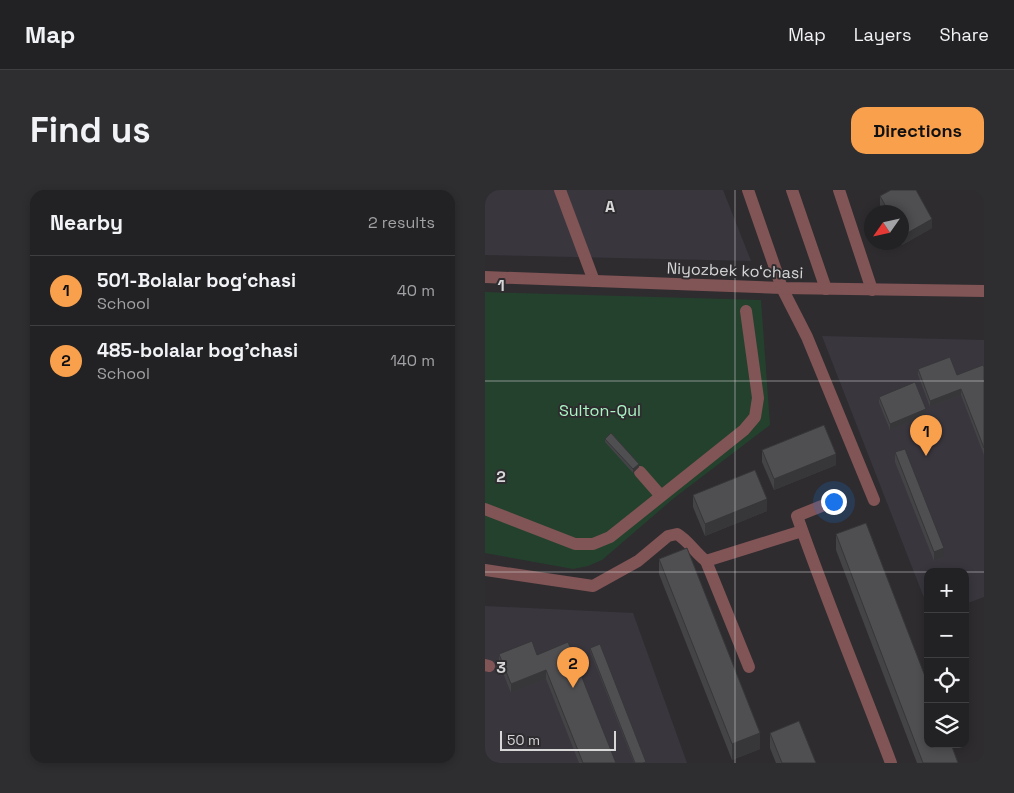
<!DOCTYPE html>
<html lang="en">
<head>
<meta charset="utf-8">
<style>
  :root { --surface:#222123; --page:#2e2e30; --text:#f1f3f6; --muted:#a2a3a6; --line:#3f3e41; --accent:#f9a04d }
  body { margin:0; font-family:"Space Grotesk",sans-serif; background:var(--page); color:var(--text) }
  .controls { position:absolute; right:15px; bottom:15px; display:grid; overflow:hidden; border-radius:10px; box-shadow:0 2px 8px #0003 }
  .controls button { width:45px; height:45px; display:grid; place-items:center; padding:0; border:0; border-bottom:1px solid var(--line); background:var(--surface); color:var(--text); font:25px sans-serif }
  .compass { position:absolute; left:379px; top:15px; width:45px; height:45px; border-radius:50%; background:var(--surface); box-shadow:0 2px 8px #0003; rotate:236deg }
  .scale { position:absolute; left:15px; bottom:12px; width:116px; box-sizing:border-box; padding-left:5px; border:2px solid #d7d7d8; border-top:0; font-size:14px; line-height:18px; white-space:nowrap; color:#d7d7d8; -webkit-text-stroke:4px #2e2c2f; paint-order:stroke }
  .you { position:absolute; left:348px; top:311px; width:18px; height:18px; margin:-12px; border:4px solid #fff; border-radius:50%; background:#1a73e8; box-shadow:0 0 0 8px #1a73e833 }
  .badge { display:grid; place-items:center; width:32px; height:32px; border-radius:50%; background:var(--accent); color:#111; font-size:16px; font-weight:700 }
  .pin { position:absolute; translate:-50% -41px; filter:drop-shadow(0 1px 2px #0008) }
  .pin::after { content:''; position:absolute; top:26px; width:18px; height:15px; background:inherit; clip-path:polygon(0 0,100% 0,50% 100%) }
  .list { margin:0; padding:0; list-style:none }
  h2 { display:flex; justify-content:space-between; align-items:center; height:65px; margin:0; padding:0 20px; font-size:21px }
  h2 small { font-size:16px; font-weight:400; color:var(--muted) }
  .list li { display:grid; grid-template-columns:32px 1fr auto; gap:15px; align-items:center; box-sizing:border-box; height:70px; padding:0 20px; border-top:1px solid var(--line) }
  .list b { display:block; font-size:19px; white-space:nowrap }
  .list p { margin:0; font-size:16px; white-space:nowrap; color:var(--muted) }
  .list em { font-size:16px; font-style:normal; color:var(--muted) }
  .icon { flex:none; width:28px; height:28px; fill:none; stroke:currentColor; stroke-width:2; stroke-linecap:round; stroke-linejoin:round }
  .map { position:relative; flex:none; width:499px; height:573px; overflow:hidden; border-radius:15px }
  header { display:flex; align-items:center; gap:30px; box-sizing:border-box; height:70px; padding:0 25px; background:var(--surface); border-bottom:1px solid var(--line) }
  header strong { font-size:24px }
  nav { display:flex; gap:28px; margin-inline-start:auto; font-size:18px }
  .intro { display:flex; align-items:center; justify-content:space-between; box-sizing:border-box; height:120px; padding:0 30px }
  h1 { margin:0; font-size:35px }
  .button { padding:12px 22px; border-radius:15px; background:var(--accent); color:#111; font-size:18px; font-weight:700 }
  main { display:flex; gap:30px; padding:0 30px }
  aside { flex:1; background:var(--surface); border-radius:15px; box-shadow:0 2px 8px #0003 }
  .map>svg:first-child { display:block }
  .built { fill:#39363e }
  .green { fill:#24412e }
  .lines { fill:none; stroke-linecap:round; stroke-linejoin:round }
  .minor { stroke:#815456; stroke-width:12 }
  .wall { fill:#444346 }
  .shaded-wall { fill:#373739 }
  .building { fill:#4f4e51; stroke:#373739 }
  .grid { fill:none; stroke:#d7d7d8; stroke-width:1; stroke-opacity:0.55 }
  .labels { text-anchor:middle; stroke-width:4; stroke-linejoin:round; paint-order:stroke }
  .street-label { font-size:16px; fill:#d7d7d8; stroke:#2e2c2f }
  .park-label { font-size:16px; fill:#aaf7c5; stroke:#2e2c2f }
  .grid-label { font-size:16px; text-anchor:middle; font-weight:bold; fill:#d7d7d8; stroke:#2e2c2f; stroke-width:4; stroke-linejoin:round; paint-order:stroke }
</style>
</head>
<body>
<header>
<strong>Map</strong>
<nav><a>Map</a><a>Layers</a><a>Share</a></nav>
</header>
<div class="intro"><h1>Find us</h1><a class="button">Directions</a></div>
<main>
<aside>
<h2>Nearby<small>2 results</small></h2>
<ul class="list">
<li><span class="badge">1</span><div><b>501-Bolalar bogʻchasi</b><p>School</p></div><em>40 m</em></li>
<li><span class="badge">2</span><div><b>485-bolalar bog'chasi</b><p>School</p></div><em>140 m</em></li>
</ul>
</aside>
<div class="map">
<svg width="499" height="573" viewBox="0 0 499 573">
  <rect width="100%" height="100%" fill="#2e2c2f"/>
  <g class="built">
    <polygon points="0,0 238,0 266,71 0,65"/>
    <polygon points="337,146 499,150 499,407 480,414 480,382 443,382 443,418"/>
    <polygon points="0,416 148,423 202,573 0,573"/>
  </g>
  <polygon class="green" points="0,102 276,110 285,235 189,308 117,370 103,376 88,379 0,363"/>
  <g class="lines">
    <g class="minor">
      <polyline points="75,0 109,91"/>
      <polyline points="263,0 297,98 322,147 389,310"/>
      <polyline points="307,0 341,99"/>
      <polyline points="354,0 387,100"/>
      <polyline points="0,87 297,98 499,101"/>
      <polyline points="155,282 176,306"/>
      <path d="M 354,309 L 312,326 C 341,409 375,491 406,573"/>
      <polyline points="0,319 90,354 108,354 125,347 259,240 270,227 273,208 261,121"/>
      <polyline points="221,371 264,477"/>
      <path d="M 0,380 L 108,396 L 153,371 L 183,346 L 192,344 C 204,351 210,363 221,371 L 317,341"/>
      <polyline points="0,475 4,476"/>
    </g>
  </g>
  <g class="wall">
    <polygon points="395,6 447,38 417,55 416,52 416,22 399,22 395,15"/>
    <polygon points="499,177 499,265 476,205 445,217 433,185 433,179 472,185"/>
    <polygon points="394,207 441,226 405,240 394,213"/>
    <polygon points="120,249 154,277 148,283 120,252"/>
    <polygon points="277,260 351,275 289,300 277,272"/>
    <polygon points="410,262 459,367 449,371 410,272"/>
    <polygon points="208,305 282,321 220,346 208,317"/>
    <polygon points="351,344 473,573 432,573 351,360"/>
    <polygon points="174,369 275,559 247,570 174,384"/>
    <polygon points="105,458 161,573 149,573 105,461"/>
    <polygon points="14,464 52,465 131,573 94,573 61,489 26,503 14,473"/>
    <polygon points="285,543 331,573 291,573 285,558"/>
  </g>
  <g class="shaded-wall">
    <polygon points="447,29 447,38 417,55 417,46"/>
    <polygon points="476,199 476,205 445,217 445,211"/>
    <polygon points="441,219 441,226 405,240 405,234"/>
    <polygon points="351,264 351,275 289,300 289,289"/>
    <polygon points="154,274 154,277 148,283 148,279"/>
    <polygon points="282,309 282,321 220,346 220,334"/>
    <polygon points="459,358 459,367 449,371 449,362"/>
    <polygon points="61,480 61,489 26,503 26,494"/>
    <polygon points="275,543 275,559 247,570 247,554"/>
  </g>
  <g class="building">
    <polygon points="406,0 431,0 447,29 417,46 416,22 404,22 395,6"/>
    <polygon points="465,167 472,185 498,175 499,177 499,258 476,199 445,211 433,179"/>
    <polygon points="430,192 441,219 405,234 394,207"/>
    <polygon points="339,235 351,264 289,289 277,260"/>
    <polygon points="126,243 154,274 148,279 120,249"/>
    <polygon points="420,259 459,358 449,362 410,262"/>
    <polygon points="270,280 282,309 220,334 208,305"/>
    <polygon points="381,333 443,494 443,554 466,554 473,573 438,573 351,344"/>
    <polygon points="202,358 275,543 247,554 174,369"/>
    <polygon points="47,451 52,465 83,452 131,573 98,573 61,480 26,494 14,464"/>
    <polygon points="115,454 161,572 158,573 150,573 105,458"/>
    <polygon points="314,531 331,573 297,573 285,543"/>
  </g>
  <path class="grid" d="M 250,0 L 250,573M 0,191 L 499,191M 0,382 L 443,382M 480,382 L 499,382"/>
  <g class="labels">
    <g class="street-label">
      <text transform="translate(250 80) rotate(2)" y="6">Niyozbek koʻchasi</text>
    </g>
    <g class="park-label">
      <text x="115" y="226">Sulton-Qul</text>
    </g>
  </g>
  <g class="grid-label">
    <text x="125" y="22">A</text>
    <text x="16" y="101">1</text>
    <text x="16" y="292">2</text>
    <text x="16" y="483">3</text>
  </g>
</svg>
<div class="controls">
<button>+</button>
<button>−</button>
<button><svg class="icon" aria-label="locate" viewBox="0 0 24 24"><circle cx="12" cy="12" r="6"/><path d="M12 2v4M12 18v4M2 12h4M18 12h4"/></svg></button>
<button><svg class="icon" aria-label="layers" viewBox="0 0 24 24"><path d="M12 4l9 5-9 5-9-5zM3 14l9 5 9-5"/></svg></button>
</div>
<svg class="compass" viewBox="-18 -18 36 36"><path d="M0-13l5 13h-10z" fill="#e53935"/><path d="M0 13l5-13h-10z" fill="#a2a3a6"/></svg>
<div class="scale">50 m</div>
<div class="you"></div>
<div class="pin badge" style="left:441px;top:266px">1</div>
<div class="pin badge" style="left:88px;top:498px">2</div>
</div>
</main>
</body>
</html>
